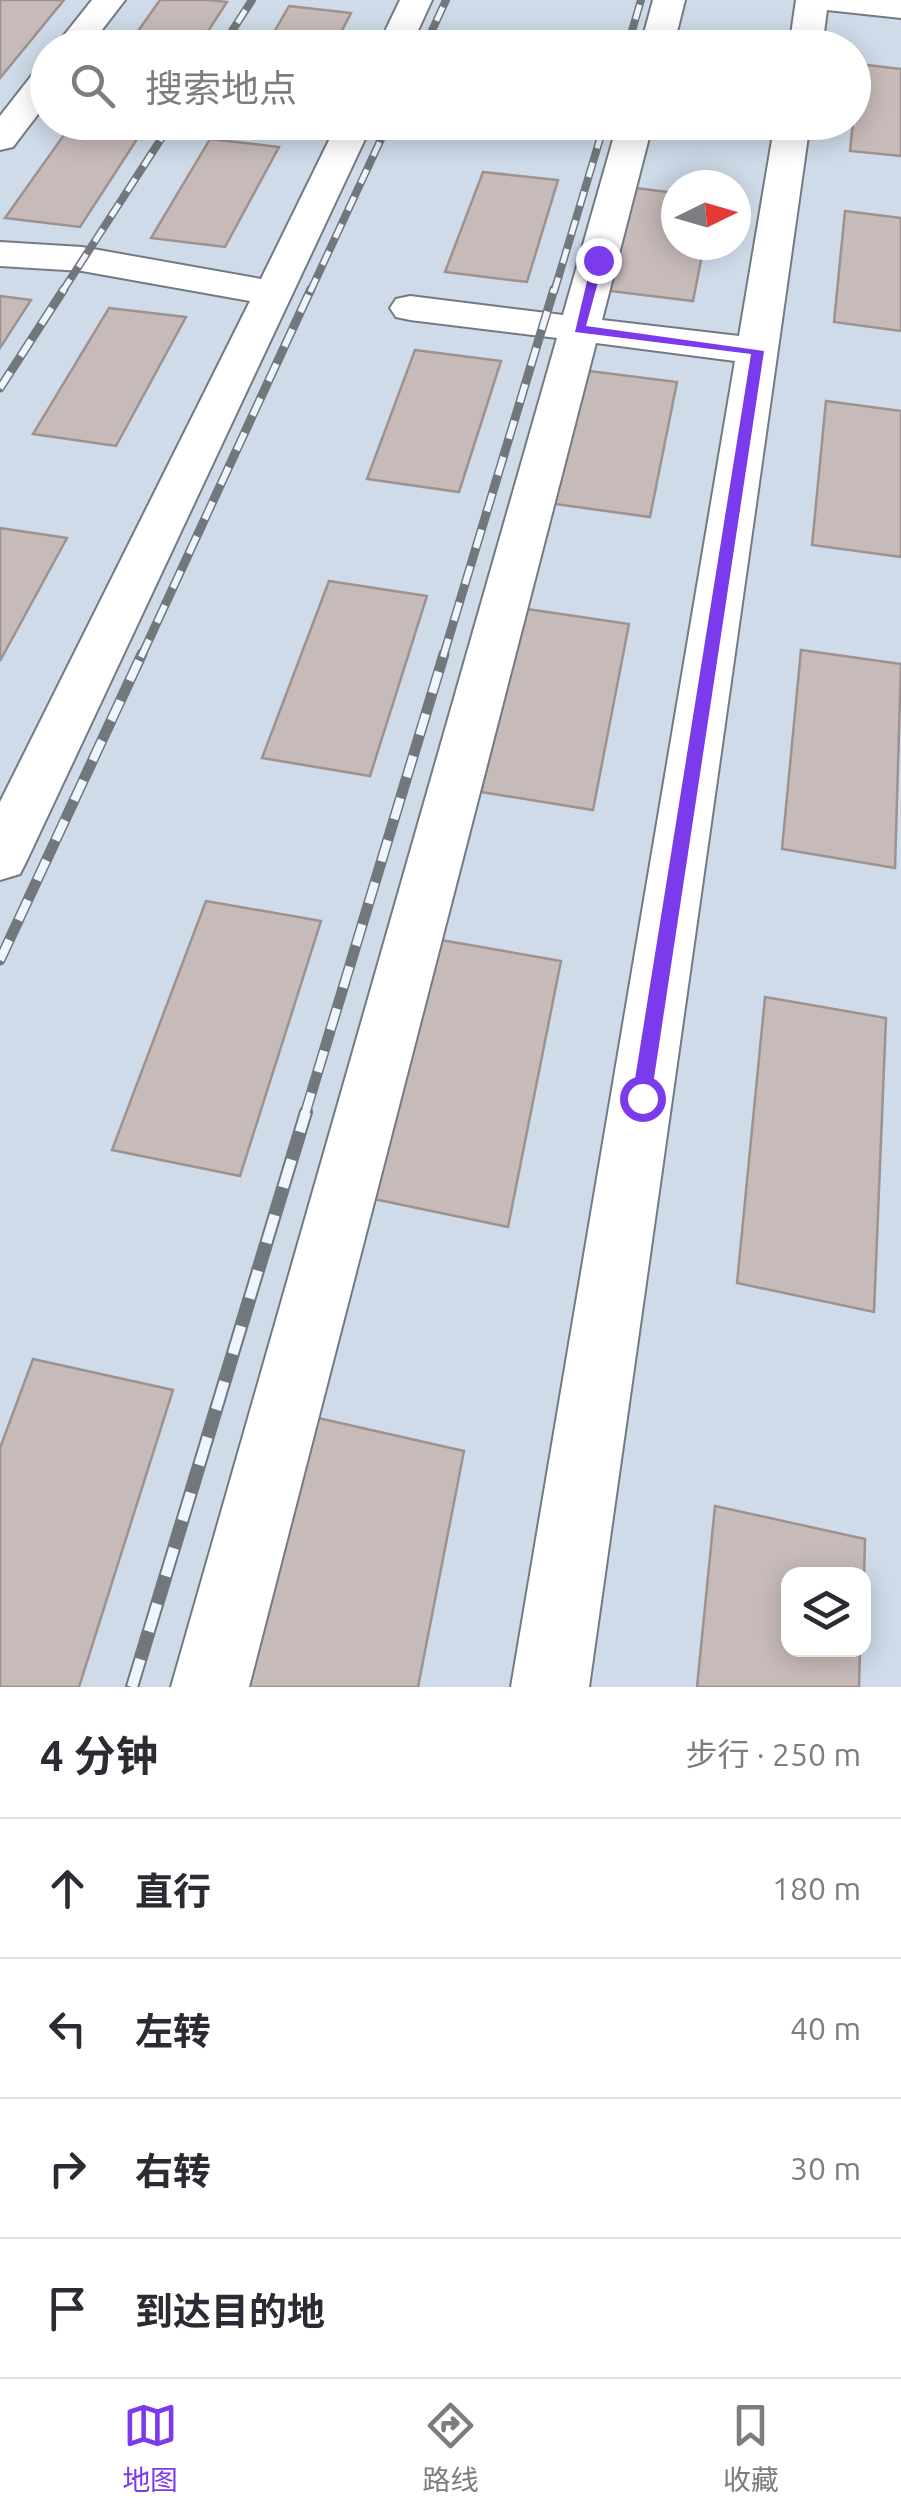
<!DOCTYPE html>
<html lang="zh">
<head>
<meta charset="utf-8">
<style>
  :root { --surface:#fff; --page:#f7f7f7; --text:#2b2b33; --muted:#7c7c81; --line:#e1e1e2; --accent:#7c3aed }
  body { margin:0; font-family:Ubuntu,"Noto Sans SC",sans-serif; background:var(--page); color:var(--text) }
  .controls { position:absolute; right:30px; bottom:30px; display:grid; overflow:hidden; border-radius:20px; box-shadow:0 5px 25px #0003 }
  .controls button { width:90px; height:90px; display:grid; place-items:center; padding:0; border:0; border-bottom:2px solid var(--line); background:var(--surface); color:var(--text); font:50px sans-serif }
  .compass { position:absolute; left:661px; top:170px; width:90px; height:90px; border-radius:50%; background:var(--surface); box-shadow:0 5px 25px #0003; rotate:85deg }
  .stop { position:absolute; width:30px; height:30px; margin:-22px; border:8px solid #7c3aed; border-radius:50%; background:#fff }
  .stop.end { background:#7c3aed; border-color:#fff; box-shadow:0 2px 10px #0008 }
  .list { margin:0; padding:0; list-style:none }
  h2 { display:flex; justify-content:space-between; align-items:center; height:130px; margin:0; padding:0 40px; font-size:42px }
  h2 small { font-size:32px; font-weight:400; color:var(--muted) }
  .list li { display:grid; grid-template-columns:65px 1fr auto; gap:30px; align-items:center; box-sizing:border-box; height:140px; padding:0 40px; border-top:2px solid var(--line) }
  .list b { display:block; font-size:38px; white-space:nowrap }
  .list em { font-size:32px; font-style:normal; color:var(--muted) }
  .icon { flex:none; width:55px; height:55px; fill:none; stroke:currentColor; stroke-width:2; stroke-linecap:round; stroke-linejoin:round }
  .map { position:relative; flex:none; width:901px; height:1687px; overflow:hidden }
  .search { position:absolute; background:var(--surface); box-shadow:0 5px 25px #0003; left:30px; right:30px; top:30px; height:110px; display:flex; align-items:center; gap:25px; box-sizing:border-box; padding:0 35px; border-radius:55px; color:var(--muted); font-size:38px }
  .sheet { height:690px; background:var(--surface) }
  nav { display:flex; justify-content:space-around; align-items:center; box-sizing:border-box; height:140px; border-top:2px solid var(--line); background:var(--surface); font-size:28px; color:var(--muted) }
  nav a { display:grid; justify-items:center; gap:5px }
  nav .on { color:var(--accent) }
  .map>svg:first-child { display:block }
  .built { fill:#cfdbe9; fill-rule:evenodd }
  .building { fill:#c7bbb9; stroke:#9d928f; stroke-width:2.5 }
  .lines { fill:none; stroke-linecap:round; stroke-linejoin:round }
  .minor-casing { stroke:#747a82; stroke-width:4 }
  .minor { fill:#fff; fill-rule:evenodd }
  .rail-far3-casing { stroke:#72777c; stroke-width:8 }
  .rail-far2-casing { stroke:#72777c; stroke-width:9 }
  .rail-far1-casing { stroke:#72777c; stroke-width:11 }
  .rail-casing { stroke:#72777c; stroke-width:14 }
  .rail-far3 { stroke:#eef5fe; stroke-width:5; stroke-dasharray:15; stroke-linecap:butt }
  .rail-far2 { stroke:#eef5fe; stroke-width:6; stroke-dasharray:19; stroke-linecap:butt }
  .rail-far1 { stroke:#eef5fe; stroke-width:8; stroke-dasharray:22; stroke-linecap:butt }
  .rail { stroke:#eef5fe; stroke-width:10; stroke-dasharray:29; stroke-linecap:butt }
  .route { fill:#7c3aed }
</style>
</head>
<body>
<div class="map">
<svg width="901" height="1687" viewBox="0 0 901 1687">
  <rect width="100%" height="100%" fill="#e1e8f0"/>
  <path class="built" d="M 0,0 L 901,0 L 901,1687 L 0,1687 ZM 48,48 L 854,48 L 854,122 L 48,122 ZM 676,185 L 736,185 L 736,245 L 676,245 ZM 788,1574 L 864,1574 L 864,1650 L 788,1650 Z"/>
  <g class="building">
    <polygon points="0,0 64,0 0,78"/>
    <polygon points="160,0 208,0 227,2 197,48 126,48"/>
    <polygon points="289,6 351,13 333,48 265,48"/>
    <polygon points="535,33 603,40 601,48 529,48"/>
    <polygon points="859,64 901,69 901,156 850,151"/>
    <polygon points="653,122 728,122 726,134 652,126"/>
    <polygon points="71,125 141,133 80,227 5,218"/>
    <polygon points="210,139 279,147 225,247 151,238"/>
    <polygon points="483,172 558,180 527,282 445,272"/>
    <polygon points="636,188 676,193 676,245 704,245 693,301 610,291"/>
    <polygon points="845,211 901,218 901,331 834,322"/>
    <polygon points="0,296 31,300 0,348"/>
    <polygon points="109,308 186,317 116,446 33,434"/>
    <polygon points="415,350 501,361 459,492 367,479"/>
    <polygon points="589,371 677,382 650,517 555,504"/>
    <polygon points="826,401 901,411 901,557 812,545"/>
    <polygon points="0,528 67,538 0,661"/>
    <polygon points="329,581 427,596 370,776 262,758"/>
    <polygon points="527,609 629,624 593,810 481,792"/>
    <polygon points="801,650 901,664 895,868 782,849"/>
    <polygon points="206,901 321,921 240,1176 112,1150"/>
    <polygon points="441,940 561,961 508,1227 374,1199"/>
    <polygon points="765,997 886,1018 874,1312 737,1283"/>
    <polygon points="33,1359 173,1390 79,1687 0,1687 0,1448"/>
    <polygon points="318,1418 464,1451 418,1687 249,1687"/>
    <polygon points="715,1506 865,1539 864,1578 864,1574 788,1574 788,1650 860,1650 859,1687 697,1687"/>
  </g>
  <g class="lines">
    <g class="minor-casing">
      <g id="minor">
        <polygon points="92,0 125,0 88,48 54,48"/>
        <polygon points="400,0 432,0 410,48 377,48"/>
        <polygon points="653,0 685,0 673,48 640,48"/>
        <polygon points="796,0 901,0 901,18 827,10 822,48 789,48"/>
        <polygon points="48,67 48,101 13,147 0,150 0,116 36,70"/>
        <polygon points="338,122 373,122 28,858 20,874 0,880 0,802 250,301 82,271 0,266 0,242 82,247 261,279"/>
        <polygon points="618,122 653,122 602,320 739,336 775,122 810,122 589,1687 511,1687 735,361 596,343 249,1687 171,1687 557,338 410,320 396,317 390,308 396,299 410,296 563,315"/>
      </g>
    </g>
    <use href="#minor" class="minor"/>
    <g class="rail-far3-casing">
      <g id="rail-far3">
        <polyline points="221,48 252,0"/>
        <polyline points="424,48 446,0"/>
        <polyline points="627,48 641,0"/>
        <polyline points="62,292 172,122"/>
        <polyline points="310,292 389,122"/>
        <polyline points="554,292 605,122"/>
      </g>
    </g>
    <g class="rail-far2-casing">
      <g id="rail-far2">
        <polyline points="0,388 64,289"/>
        <polyline points="141,657 311,289"/>
        <polyline points="443,657 554,289"/>
      </g>
    </g>
    <g class="rail-far1-casing">
      <g id="rail-far1">
        <polyline points="0,960 142,654"/>
        <polyline points="305,1114 444,654"/>
      </g>
    </g>
    <g class="rail-casing">
      <polyline id="rail" points="132,1687 306,1112"/>
    </g>
    <use href="#rail-far3" class="rail-far3"/>
    <use href="#rail-far2" class="rail-far2"/>
    <use href="#rail-far1" class="rail-far1"/>
    <use href="#rail" class="rail"/>
  </g>
  <polygon class="route" points="598,257 604,260 586,326 764,351 651,1098 642,1106 632,1098 751,354 575,332 592,260"/>
</svg>
<div class="controls">
<button><svg class="icon" aria-label="layers" viewBox="0 0 24 24"><path d="M12 4l9 5-9 5-9-5zM3 14l9 5 9-5"/></svg></button>
</div>
<svg class="compass" viewBox="-18 -18 36 36"><path d="M0-13l5 13h-10z" fill="#e53935"/><path d="M0 13l5-13h-10z" fill="#7c7c81"/></svg>
<div class="stop" style="left:642px;top:1098px"></div>
<div class="stop end" style="left:598px;top:260px"></div>
<div class="search"><svg class="icon" aria-label="search" viewBox="0 0 24 24"><circle cx="10" cy="10" r="6"/><path d="M15 15l6 6"/></svg>搜索地点</div>
</div>
<section class="sheet">
<h2>4 分钟<small>步行 · 250 m</small></h2>
<ul class="list">
<li><svg class="icon" aria-label="ahead" viewBox="0 0 24 24"><path d="M12 20V5M6 11l6-6 6 6"/></svg><div><b>直行</b></div><em>180 m</em></li>
<li><svg class="icon" aria-label="left" viewBox="0 0 24 24"><path d="M17 20v-9H6M10 6l-5 5 5 5"/></svg><div><b>左转</b></div><em>40 m</em></li>
<li><svg class="icon" aria-label="right" viewBox="0 0 24 24"><path d="M7 20v-9h11M14 6l5 5-5 5"/></svg><div><b>右转</b></div><em>30 m</em></li>
<li><svg class="icon" aria-label="arrive" viewBox="0 0 24 24"><path d="M6 21V4h12l-3 4 3 4H6"/></svg><div><b>到达目的地</b></div></li>
</ul>
</section>
<nav>
<a class="on"><svg class="icon" aria-label="map" viewBox="0 0 24 24"><path d="M3 6l6-2 6 2 6-2v14l-6 2-6-2-6 2zM9 4v14M15 6v14"/></svg>地图</a>
<a><svg class="icon" aria-label="directions" viewBox="0 0 24 24"><path d="M12 3l9 9-9 9-9-9zM9 14v-3h6M13 9l2 2-2 2"/></svg>路线</a>
<a><svg class="icon" aria-label="saved" viewBox="0 0 24 24"><path d="M7 4h10v16l-5-4-5 4z"/></svg>收藏</a>
</nav>
</body>
</html>
